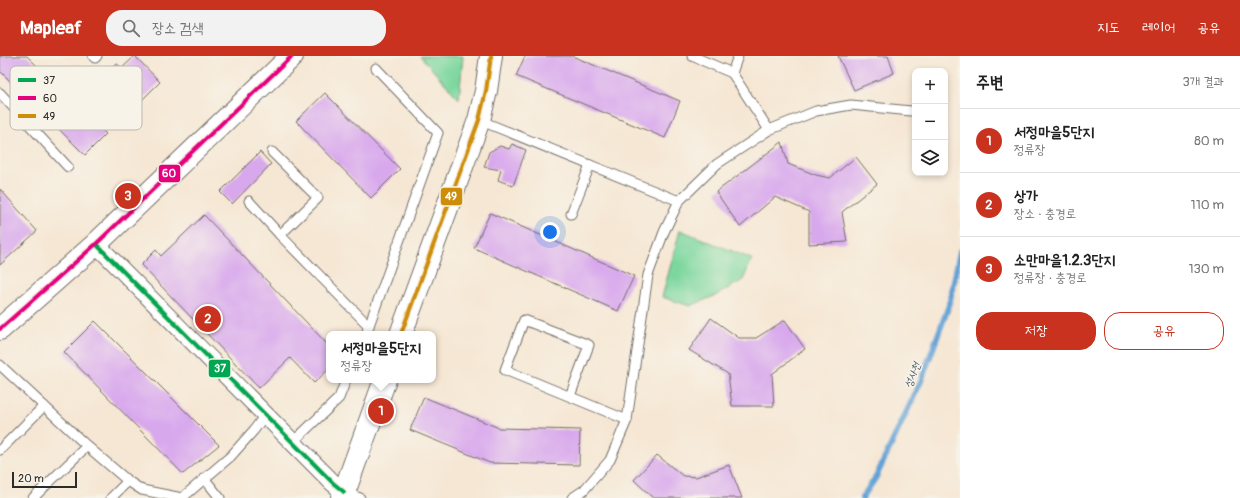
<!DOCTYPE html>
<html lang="ko">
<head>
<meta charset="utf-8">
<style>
  :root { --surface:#fff; --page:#f2f2f2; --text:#222; --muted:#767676; --line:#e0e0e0; --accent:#c8321e }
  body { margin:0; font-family:Pangolin,"Poor Story",sans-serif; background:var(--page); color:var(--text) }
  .controls { position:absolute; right:12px; top:12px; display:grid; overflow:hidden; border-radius:8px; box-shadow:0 2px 6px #0003 }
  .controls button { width:36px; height:36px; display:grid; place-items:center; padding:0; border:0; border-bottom:1px solid var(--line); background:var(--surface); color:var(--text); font:20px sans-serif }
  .scale { position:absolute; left:12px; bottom:10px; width:65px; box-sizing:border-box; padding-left:4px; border:2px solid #2b2b2b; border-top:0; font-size:11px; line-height:14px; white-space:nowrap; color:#2b2b2b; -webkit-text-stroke:3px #f7f3e8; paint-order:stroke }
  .you { position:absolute; left:550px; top:176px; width:14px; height:14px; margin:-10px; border:3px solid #fff; border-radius:50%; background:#1a73e8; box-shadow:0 0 0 6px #1a73e833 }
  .badge { display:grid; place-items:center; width:26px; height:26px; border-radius:50%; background:var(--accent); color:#fff; font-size:13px; font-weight:700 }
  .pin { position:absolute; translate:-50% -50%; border:2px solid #fff; box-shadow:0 1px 4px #0006 }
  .popup { position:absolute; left:326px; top:275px; width:110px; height:52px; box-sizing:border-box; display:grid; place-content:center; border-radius:8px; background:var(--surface); filter:drop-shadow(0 1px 3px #0005); font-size:13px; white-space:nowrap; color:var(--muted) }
  .popup b { font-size:15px; color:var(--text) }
  .popup::after { content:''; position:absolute; left:50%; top:100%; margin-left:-8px; border:8px solid transparent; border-top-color:var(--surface) }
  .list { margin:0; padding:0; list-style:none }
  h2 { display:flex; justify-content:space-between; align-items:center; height:52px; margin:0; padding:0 16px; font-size:17px }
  h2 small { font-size:13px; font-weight:400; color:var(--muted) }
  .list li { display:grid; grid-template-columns:26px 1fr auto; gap:12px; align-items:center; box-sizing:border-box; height:64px; padding:0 16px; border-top:1px solid var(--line) }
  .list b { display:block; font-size:15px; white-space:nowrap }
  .list p { margin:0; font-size:13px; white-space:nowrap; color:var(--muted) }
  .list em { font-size:13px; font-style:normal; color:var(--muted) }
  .actions { display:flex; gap:8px; padding:12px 16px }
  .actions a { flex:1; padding:9px 0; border:1px solid var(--accent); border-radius:16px; text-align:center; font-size:14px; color:var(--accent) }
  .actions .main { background:var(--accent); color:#fff }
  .icon { flex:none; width:22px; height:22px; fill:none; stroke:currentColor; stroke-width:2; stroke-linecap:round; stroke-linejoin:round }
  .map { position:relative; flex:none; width:960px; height:442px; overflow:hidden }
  header { display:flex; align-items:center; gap:24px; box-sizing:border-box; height:56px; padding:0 20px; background:var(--accent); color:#fff }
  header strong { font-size:19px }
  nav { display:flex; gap:22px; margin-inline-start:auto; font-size:14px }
  .search { width:280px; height:36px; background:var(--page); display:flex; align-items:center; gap:10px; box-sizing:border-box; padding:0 14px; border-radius:16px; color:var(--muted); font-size:15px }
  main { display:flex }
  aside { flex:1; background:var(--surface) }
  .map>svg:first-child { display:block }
  .green { fill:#7cd79e; stroke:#548164 }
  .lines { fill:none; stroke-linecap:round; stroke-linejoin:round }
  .stream { stroke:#62a3d6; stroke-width:6 }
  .building { fill:#d8a8ed }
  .lane-casing { stroke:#726d66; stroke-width:11 }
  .street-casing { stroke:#726d66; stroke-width:19 }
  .secondary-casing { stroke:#726d66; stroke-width:24 }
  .lane { stroke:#fff; stroke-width:9 }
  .street { stroke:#fff; stroke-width:17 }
  .secondary { stroke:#fff; stroke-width:22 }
  .bus-1-casing { stroke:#f7f3e8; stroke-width:7 }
  .bus-2-casing { stroke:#f7f3e8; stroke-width:7 }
  .bus-3-casing { stroke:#f7f3e8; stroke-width:7 }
  .bus-1 { stroke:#00a651; stroke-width:4 }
  .bus-2 { stroke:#e5007d; stroke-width:4 }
  .bus-3 { stroke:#ce8d09; stroke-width:4 }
  .labels { text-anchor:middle; stroke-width:3; stroke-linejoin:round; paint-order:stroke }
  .water-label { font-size:11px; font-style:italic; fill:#3e5567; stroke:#f7f3e8 }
  .key { fill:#f7f3e8; stroke:#bab7af; stroke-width:1 }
  .key-label { font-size:11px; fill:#2b2b2b }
  .line-badge { stroke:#f7f3e8; stroke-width:1.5 }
  .badge-label { font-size:11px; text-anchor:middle; font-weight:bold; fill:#fff }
</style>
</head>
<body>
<header>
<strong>Mapleaf</strong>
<div class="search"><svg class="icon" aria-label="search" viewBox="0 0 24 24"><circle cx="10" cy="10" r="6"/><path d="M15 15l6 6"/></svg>장소 검색</div>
<nav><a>지도</a><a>레이어</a><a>공유</a></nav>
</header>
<main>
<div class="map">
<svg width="960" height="442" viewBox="0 0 960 442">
  <rect width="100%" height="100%" fill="#f7f3e8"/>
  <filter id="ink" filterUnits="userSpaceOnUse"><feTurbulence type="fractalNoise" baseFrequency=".025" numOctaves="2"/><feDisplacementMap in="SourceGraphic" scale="8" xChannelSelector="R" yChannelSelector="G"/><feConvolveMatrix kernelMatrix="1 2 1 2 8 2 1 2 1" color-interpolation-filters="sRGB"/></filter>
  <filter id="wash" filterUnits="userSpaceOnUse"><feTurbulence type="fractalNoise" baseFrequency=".012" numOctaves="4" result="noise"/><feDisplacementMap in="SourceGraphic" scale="16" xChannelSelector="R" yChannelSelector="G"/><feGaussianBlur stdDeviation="0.9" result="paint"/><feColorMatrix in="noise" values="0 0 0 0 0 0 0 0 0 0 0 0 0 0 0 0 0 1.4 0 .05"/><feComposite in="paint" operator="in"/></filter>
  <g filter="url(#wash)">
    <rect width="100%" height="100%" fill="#f6e7d4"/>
    <g class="green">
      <polygon points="420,0 463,0 459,43"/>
      <polygon points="680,174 752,203 743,224 717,239 690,250 662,241"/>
    </g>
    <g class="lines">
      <polyline class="stream" points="862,442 876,421 921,325 949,249 960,195"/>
    </g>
    <g id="blocks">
      <g class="building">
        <polygon points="0,0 27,0 75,48 116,7 122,12 135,0 160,26 140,46 134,41 101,73 106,78 85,99 0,15"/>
        <polygon points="525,0 572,0 680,45 665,82 516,20"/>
        <polygon points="838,0 888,0 894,17 854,34"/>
        <polygon points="325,37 400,113 371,142 296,65"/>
        <polygon points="782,86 788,108 816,119 830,122 856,101 877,128 842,156 847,186 809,188 809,156 775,141 740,171 716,136"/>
        <polygon points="512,88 526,94 513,130 498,124 501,114 484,111 489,96 500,90 509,93"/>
        <polygon points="260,96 271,108 232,148 220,136"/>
        <polygon points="0,133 37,175 0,209"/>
        <polygon points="490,157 634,220 618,255 474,192"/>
        <polygon points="204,159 329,290 329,313 314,327 290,302 259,332 141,209 156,194 161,200"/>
        <polygon points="711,262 739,282 756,282 785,264 805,293 772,318 774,350 732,350 728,318 689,294"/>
        <polygon points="95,265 219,389 183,418 64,296"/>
        <polygon points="424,341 499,372 580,374 579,409 490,407 410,374"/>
        <polygon points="657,399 683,420 696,421 729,409 742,442 653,442 634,424"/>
      </g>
    </g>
  </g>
  <g filter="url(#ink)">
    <use href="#blocks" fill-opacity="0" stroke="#726d66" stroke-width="1"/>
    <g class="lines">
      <g class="lane-casing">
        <g id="lane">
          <polyline points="93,0 95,2 97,0"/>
          <polyline points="692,0 732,17 769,74"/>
          <polyline points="732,17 738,0"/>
          <polyline points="0,37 68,111"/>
          <polyline points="479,64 679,145"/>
          <polyline points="272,96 318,142 280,179 369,270"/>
          <polyline points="249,145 280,179"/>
          <polyline points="571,158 590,109"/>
          <polyline points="366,278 438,77 376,12"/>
          <polyline points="0,309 87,390 128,425 142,434 182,442 231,400 254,374 265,359"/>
          <polyline points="570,340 589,289 524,264 505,314 627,364"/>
          <polyline points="293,386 339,342 346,324"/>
          <polyline points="0,394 44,350"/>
          <polyline points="204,422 220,442"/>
          <polyline points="344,436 360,442"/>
          <polyline points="33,442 87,390"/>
          <polyline points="111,442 128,425"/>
          <polyline points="572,442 584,434 610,404 627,364 648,219 664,176 679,145 717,108 769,74 816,55 851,49 911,55"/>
        </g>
      </g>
      <g class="street-casing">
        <polyline id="street" points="96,188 333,427 344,436"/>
      </g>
      <g class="secondary-casing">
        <g id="secondary">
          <polyline points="0,273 96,188 292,0"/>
          <polyline points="401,278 479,64 486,35 491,0"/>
          <polyline points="342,442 385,324"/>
        </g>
      </g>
      <use href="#lane" class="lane"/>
      <use href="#street" class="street"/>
      <use href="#secondary" class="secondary"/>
      <g class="bus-1-casing">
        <polyline id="bus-1" points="96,188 333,427 344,436"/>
      </g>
      <g class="bus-2-casing">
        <polyline id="bus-2" points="0,273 96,188 292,0"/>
      </g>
      <g class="bus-3-casing">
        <polyline id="bus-3" points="401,278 479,64 486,35 491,0"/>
      </g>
      <use href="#bus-1" class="bus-1"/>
      <use href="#bus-2" class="bus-2"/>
      <use href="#bus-3" class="bus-3"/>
    </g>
  </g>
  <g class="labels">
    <g class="water-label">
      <text transform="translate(912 319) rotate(-68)" y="4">성사천</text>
    </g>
  </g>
  <rect x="10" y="10" width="132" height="64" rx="6" class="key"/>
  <rect x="18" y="22" width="18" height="4" fill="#00a651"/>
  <rect x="18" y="40" width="18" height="4" fill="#e5007d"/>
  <rect x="18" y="58" width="18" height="4" fill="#ce8d09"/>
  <g class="key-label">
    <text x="43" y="28">37</text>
    <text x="43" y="46">60</text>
    <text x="43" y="64">49</text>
  </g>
  <g class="line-badge">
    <rect x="158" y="108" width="23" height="19" rx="4" fill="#e5007d"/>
    <rect x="440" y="131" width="23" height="19" rx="4" fill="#ce8d09"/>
    <rect x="208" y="303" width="23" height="19" rx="4" fill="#00a651"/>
  </g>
  <g class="badge-label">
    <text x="169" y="121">60</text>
    <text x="451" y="144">49</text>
    <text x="220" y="316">37</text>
  </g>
</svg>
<div class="controls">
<button>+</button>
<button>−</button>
<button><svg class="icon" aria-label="layers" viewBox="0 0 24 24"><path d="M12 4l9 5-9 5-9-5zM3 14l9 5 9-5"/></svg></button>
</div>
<div class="scale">20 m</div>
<div class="you"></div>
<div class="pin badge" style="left:381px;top:355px">1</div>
<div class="popup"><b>서정마을5단지</b>정류장</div>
<div class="pin badge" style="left:208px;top:263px">2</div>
<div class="pin badge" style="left:128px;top:140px">3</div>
</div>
<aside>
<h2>주변<small>3개 결과</small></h2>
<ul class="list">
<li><span class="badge">1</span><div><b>서정마을5단지</b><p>정류장</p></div><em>80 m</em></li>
<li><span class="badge">2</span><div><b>상가</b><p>장소 · 충경로</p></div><em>110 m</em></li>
<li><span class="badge">3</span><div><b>소만마을1.2.3단지</b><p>정류장 · 충경로</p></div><em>130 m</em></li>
</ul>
<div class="actions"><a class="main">저장</a><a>공유</a></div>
</aside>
</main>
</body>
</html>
